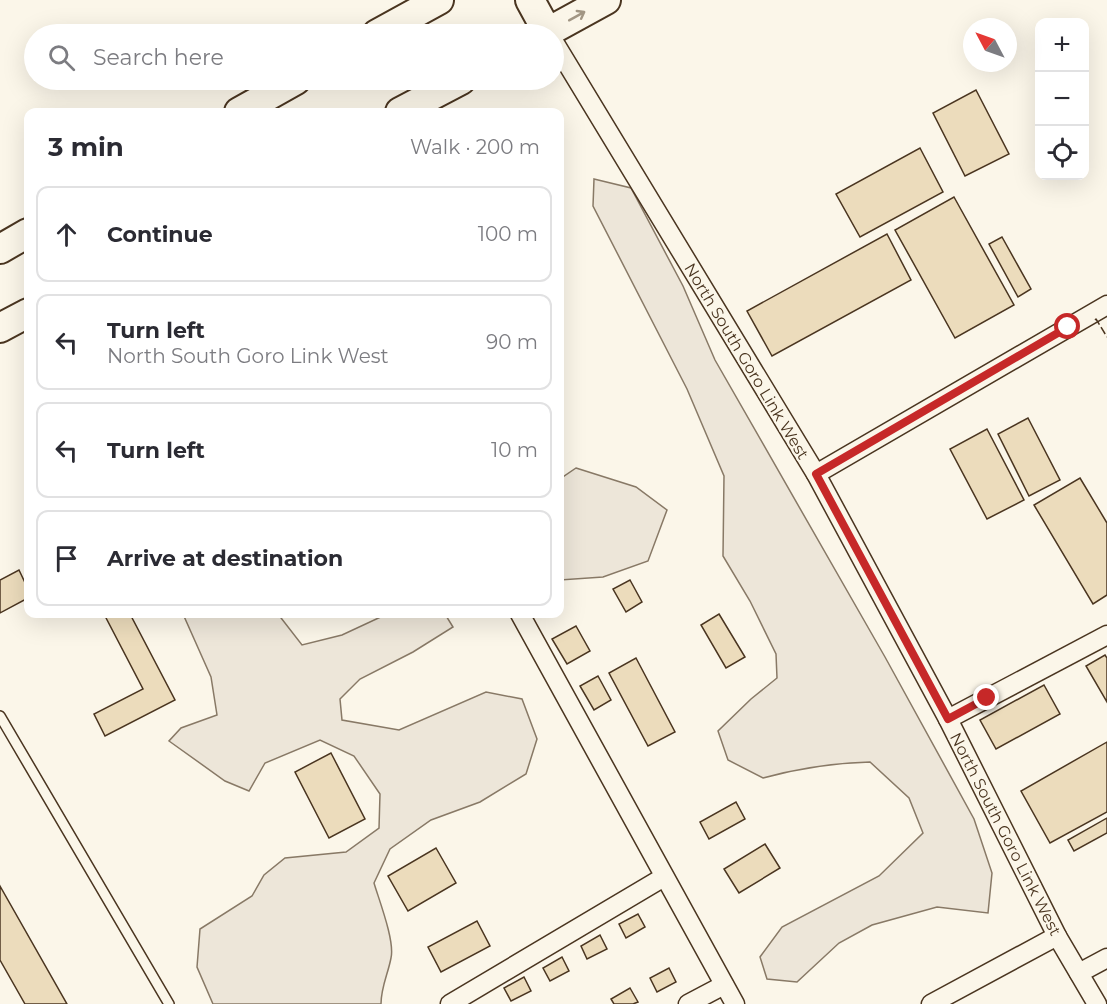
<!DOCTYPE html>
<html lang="en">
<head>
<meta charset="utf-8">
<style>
  :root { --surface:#fff; --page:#f2f2f3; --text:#2b2b33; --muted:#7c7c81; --line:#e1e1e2 }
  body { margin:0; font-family:Montserrat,sans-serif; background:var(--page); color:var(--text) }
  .controls { position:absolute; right:18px; top:18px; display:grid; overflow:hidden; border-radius:12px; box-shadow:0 6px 24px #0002 }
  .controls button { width:54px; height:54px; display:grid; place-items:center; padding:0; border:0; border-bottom:2px solid var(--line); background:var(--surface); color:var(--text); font:30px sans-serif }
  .compass { position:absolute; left:963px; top:18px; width:54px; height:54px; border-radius:50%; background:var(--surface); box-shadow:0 6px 24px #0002; rotate:311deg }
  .stop { position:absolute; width:18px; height:18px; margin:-14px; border:4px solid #c62828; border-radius:50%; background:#fff }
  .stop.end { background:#c62828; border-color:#fff; box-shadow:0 2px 6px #0008 }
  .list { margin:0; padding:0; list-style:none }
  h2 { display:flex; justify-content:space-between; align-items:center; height:78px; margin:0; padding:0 24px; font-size:26px }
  h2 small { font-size:20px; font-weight:400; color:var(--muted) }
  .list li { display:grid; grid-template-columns:39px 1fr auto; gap:18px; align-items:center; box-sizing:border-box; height:96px; margin:0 12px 12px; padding:0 12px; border:2px solid var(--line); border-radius:12px }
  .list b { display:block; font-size:22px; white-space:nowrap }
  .list p { margin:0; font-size:20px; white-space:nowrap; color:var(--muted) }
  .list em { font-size:20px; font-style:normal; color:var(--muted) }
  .icon { flex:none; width:33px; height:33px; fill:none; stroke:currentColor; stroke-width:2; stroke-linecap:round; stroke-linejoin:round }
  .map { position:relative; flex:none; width:1107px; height:1004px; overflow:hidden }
  .search { position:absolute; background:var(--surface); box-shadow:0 6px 24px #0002; left:24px; top:24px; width:540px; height:66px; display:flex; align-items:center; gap:15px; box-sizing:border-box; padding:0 21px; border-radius:33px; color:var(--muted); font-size:22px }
  .panel { position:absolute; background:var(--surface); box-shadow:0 6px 24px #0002; left:24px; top:108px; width:540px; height:510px; border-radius:12px }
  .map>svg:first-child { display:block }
  .green { fill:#ede6d9; stroke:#887966; stroke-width:1.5 }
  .building { fill:#ecdcbc; stroke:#4a3520; stroke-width:1.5 }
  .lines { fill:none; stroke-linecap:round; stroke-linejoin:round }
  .service-casing { stroke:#4a3520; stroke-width:12 }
  .minor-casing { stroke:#4a3520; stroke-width:21 }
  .primary-casing { stroke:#4a3520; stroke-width:32 }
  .service { stroke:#fbf6e9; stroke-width:9 }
  .minor { stroke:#fbf6e9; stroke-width:18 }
  .primary { stroke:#fbf6e9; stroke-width:28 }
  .fence { stroke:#4a3520; stroke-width:1.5; stroke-dasharray:8 3; stroke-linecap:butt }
  .oneway { stroke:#a29684 }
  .route { stroke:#c62828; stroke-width:8 }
  .labels { text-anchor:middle; stroke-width:4.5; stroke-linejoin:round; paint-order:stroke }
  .street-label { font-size:16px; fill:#4a3520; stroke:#fbf6e9 }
</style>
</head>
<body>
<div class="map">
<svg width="1107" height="1004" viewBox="0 0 1107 1004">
  <rect width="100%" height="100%" fill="#fbf6e9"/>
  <g class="green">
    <path d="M 594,179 L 631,188 L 683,286 L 715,360 L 885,657 L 974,819 L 992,873 L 988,913 L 937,907 L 872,925 L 839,943 L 797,982 L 767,979 L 760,957 L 782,927 L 879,876 L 923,833 L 909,798 L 870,762 C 833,763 799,768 763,778 L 728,760 L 718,731 L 751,699 L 777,678 L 776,654 L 750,601 L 723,556 L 724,476 L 687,389 L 593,206 Z"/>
    <polygon points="576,468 636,487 667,510 648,561 603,577 560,580 560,479"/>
    <path d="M 183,614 L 278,614 L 302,645 L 342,635 L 387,614 L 445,614 L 453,627 L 413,652 L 360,679 L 340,699 L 342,720 L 399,730 L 486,692 L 522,699 L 537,739 L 526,774 L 480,802 L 431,820 L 390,849 L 374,883 C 379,900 395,941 391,958 C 388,974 381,987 381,1004 L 213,1004 L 197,967 L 200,929 L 252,896 L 264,875 L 285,858 L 346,852 L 379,828 L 380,794 L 354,756 L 320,740 L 265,763 L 249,791 L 225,781 L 169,741 L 181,728 L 217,715 L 211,677 Z"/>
  </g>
  <g class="building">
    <polygon points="976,90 1009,154 965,176 933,113"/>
    <polygon points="920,148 943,192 860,237 836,194"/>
    <polygon points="954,197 1014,305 955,338 895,230"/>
    <polygon points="887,234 911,280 772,356 747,311"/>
    <polygon points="1002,237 1031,289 1018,297 989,244"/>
    <polygon points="1028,418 1060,480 1029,496 998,434"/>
    <polygon points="987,429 1024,500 987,519 950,449"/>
    <polygon points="1080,478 1107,523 1107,595 1093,604 1034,505"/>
    <polygon points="19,570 28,589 28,598 0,613 0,580"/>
    <polygon points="630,580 642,602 626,612 613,589"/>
    <polygon points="104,614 130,614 175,700 105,736 94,714 143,689"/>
    <polygon points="719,614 745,657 726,668 701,625"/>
    <polygon points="576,626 590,651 567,664 552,639"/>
    <polygon points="1105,655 1107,658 1107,702 1086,666"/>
    <polygon points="636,658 675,732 648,746 609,673"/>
    <polygon points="598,676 611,700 594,710 580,686"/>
    <polygon points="1044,685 1060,714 996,749 980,720"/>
    <polygon points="1107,742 1107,812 1050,843 1021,791"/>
    <polygon points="331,753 365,819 329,838 295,772"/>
    <polygon points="736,802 745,819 709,839 700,822"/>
    <polygon points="1107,818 1107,833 1074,851 1068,840"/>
    <polygon points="765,844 780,868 739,893 724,869"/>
    <polygon points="436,848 456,883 408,911 388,876"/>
    <polygon points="0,886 67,1004 25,1004 0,960"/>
    <polygon points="638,914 645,927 626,938 619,924"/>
    <polygon points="477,921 490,946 441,972 428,947"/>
    <polygon points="600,935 607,949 587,959 581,946"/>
    <polygon points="562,957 569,971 550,981 543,968"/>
    <polygon points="669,968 676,982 657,992 650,978"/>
    <polygon points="524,977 531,991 511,1001 504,988"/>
    <polygon points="630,988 638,1002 633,1004 614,1004 611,999"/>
  </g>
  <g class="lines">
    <g class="service-casing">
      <polyline id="service" points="0,716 169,1004"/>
    </g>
    <g class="minor-casing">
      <g id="minor">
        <polyline points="554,42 816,474 948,719 1057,936 1097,1004"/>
        <polyline points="816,474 1107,305"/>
        <polyline points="520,614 735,1004"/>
        <polyline points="948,719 1107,635"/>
        <polyline points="1079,973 1107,958"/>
        <polyline points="450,1004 664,877"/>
        <polyline points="688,1004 724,985"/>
        <polyline points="931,1004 1057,936"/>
      </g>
    </g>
    <g class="primary-casing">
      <g id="primary">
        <polyline points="530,0 548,33"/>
        <polyline points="377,34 439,0"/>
        <polyline points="544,34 606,0"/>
        <polyline points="239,112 296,80"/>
        <polyline points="400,112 461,80"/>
        <polyline points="0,249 28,233"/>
        <polyline points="0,328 28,313"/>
      </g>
    </g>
    <use href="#service" class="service"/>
    <use href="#minor" class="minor"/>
    <use href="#primary" class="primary"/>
    <polyline class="fence" points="1095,320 1096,319 1107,337"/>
  </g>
  <defs><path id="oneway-shaft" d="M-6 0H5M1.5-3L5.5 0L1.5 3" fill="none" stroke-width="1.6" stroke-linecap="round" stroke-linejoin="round" transform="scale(1.5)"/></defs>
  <use class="oneway" href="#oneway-shaft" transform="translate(577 16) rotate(-29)"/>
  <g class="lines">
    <polyline class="route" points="987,698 948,719 816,474 1068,327"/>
  </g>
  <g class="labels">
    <g class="street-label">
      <text transform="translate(747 361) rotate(59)" y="6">North South Goro Link West</text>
      <text transform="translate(1006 834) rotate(63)" y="6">North South Goro Link West</text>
    </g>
  </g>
</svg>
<div class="controls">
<button>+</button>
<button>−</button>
<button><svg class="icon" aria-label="locate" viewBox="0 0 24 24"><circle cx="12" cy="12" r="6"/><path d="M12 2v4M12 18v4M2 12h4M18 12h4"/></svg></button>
</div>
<svg class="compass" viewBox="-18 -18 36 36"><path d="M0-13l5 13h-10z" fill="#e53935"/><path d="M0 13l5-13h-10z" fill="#7c7c81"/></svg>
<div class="stop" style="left:1068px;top:327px"></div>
<div class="stop end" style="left:987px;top:698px"></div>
<div class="search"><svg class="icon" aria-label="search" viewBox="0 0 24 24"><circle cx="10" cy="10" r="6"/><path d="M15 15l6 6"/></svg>Search here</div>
<section class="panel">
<h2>3 min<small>Walk · 200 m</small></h2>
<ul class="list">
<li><svg class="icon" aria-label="ahead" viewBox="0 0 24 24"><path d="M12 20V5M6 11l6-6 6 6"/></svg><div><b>Continue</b></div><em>100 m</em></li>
<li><svg class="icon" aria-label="left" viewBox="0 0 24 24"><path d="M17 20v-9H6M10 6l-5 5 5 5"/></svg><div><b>Turn left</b><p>North South Goro Link West</p></div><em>90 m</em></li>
<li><svg class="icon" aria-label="left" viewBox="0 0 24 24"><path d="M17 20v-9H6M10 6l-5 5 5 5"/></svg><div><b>Turn left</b></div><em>10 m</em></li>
<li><svg class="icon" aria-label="arrive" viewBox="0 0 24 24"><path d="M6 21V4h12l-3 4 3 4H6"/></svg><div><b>Arrive at destination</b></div></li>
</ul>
</section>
</div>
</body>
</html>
